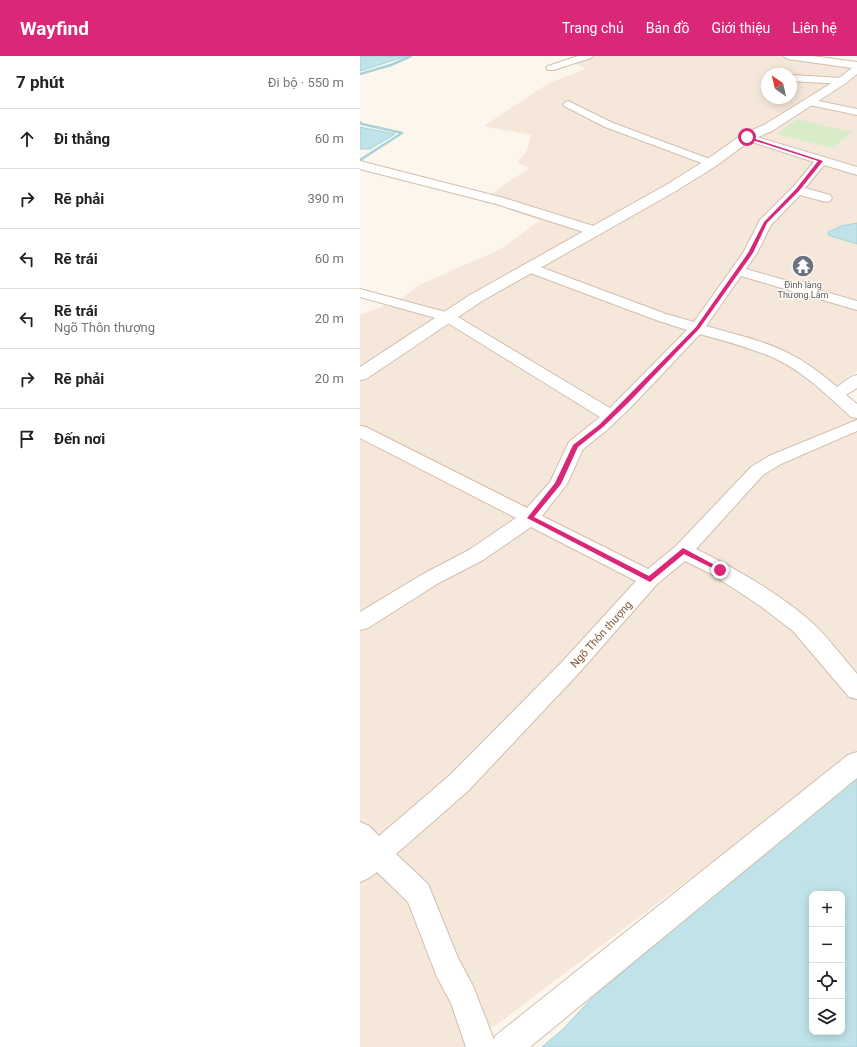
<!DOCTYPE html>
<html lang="vi">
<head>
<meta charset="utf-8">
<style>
  :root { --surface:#fff; --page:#f2f2f2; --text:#222; --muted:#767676; --line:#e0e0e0; --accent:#db2777 }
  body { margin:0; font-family:Roboto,sans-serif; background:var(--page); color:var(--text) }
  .controls { position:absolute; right:12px; bottom:12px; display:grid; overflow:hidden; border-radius:8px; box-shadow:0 2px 10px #0003 }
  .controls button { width:36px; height:36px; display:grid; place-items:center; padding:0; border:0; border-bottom:1px solid var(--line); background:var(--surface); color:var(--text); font:20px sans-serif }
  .compass { position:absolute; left:401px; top:12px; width:36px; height:36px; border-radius:50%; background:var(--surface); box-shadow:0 2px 10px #0003; rotate:326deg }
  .stop { position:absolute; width:12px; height:12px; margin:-9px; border:3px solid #db2777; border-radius:50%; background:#fff }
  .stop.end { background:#db2777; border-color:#fff; box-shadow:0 1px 4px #0008 }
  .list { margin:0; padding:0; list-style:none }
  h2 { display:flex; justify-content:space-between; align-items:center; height:52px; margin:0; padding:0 16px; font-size:17px }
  h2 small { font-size:13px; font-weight:400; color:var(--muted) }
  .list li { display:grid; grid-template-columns:26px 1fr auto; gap:12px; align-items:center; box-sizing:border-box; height:60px; padding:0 16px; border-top:1px solid var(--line) }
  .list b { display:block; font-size:15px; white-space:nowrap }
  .list p { margin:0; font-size:13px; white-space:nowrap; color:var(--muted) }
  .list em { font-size:13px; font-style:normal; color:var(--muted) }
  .icon { flex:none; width:22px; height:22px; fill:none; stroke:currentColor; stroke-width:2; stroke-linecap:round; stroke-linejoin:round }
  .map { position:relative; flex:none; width:497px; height:991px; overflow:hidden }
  header { display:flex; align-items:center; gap:24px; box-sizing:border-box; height:56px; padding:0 20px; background:var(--accent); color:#fff }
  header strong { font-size:19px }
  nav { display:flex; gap:22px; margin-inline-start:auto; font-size:14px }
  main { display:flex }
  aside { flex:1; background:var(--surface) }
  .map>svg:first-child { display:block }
  .residential { fill:#f5e8da; fill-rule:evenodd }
  .green { fill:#d8ecc9 }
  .water { fill:#bfe3e8; stroke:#a5d3da; fill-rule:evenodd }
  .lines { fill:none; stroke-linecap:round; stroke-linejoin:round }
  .stream { stroke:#a5d3da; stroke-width:2.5 }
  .minor-casing { stroke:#d1beb0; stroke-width:2 }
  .tertiary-casing { stroke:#d1beb0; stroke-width:2 }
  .minor { fill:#fff; fill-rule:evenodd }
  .tertiary { fill:#fff; fill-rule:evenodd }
  .route { fill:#db2777 }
  .labels { text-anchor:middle; stroke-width:3; stroke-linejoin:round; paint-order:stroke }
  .far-worship-label { font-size:9px; fill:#5b616d; stroke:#fffaf3 }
  .street-label { font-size:11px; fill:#7a5c4d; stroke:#fffaf3 }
</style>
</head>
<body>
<header>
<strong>Wayfind</strong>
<nav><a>Trang chủ</a><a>Bản đồ</a><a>Giới thiệu</a><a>Liên hệ</a></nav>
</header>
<main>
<aside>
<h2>7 phút<small>Đi bộ · 550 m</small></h2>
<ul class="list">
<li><svg class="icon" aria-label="ahead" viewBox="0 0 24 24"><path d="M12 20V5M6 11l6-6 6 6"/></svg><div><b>Đi thẳng</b></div><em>60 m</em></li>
<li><svg class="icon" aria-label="right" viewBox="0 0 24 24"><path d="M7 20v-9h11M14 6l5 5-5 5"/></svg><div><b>Rẽ phải</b></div><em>390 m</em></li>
<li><svg class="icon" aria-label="left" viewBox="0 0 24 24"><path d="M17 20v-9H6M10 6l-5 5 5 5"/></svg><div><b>Rẽ trái</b></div><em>60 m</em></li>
<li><svg class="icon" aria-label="left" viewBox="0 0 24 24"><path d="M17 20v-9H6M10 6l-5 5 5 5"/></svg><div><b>Rẽ trái</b><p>Ngõ Thôn thượng</p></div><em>20 m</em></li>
<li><svg class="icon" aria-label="right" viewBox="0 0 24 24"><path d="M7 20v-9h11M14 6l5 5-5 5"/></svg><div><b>Rẽ phải</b></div><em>20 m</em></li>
<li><svg class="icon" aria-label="arrive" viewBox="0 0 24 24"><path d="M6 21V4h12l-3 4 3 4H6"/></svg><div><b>Đến nơi</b></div></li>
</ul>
</aside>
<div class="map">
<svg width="497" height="991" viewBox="0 0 497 991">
  <rect width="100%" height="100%" fill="#fdf6ec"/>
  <path class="residential" d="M 236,0 L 415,0 L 497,11 L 497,315 L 464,339 L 497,362 L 497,697 L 107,991 L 0,991 L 0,259 L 41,243 L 59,229 L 141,193 L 180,164 L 122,144 L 169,112 L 157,106 L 167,95 L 171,79 L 124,70 L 189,27 L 226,13 L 215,7 ZM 407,18 L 431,18 L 431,42 L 407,42 Z"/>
  <polygon class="green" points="437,63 492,76 472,92 416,78"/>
  <g class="water">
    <polygon points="0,0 47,0 0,15"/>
    <polygon points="0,71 35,78 10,93 0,93"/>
    <polygon points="497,167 497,188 468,179 468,176 481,170"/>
    <path d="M 495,723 L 497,723 L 497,991 L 182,991 L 203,973 L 231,943 L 473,738 ZM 452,838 L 482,838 L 482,976 L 452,976 Z"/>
  </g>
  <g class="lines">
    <g class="stream">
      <polyline points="0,18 31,9 51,0"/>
      <polyline points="0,66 2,68 42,77 0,104"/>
    </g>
    <g class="minor-casing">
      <g id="minor">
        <polygon points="218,0 233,0 231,2 194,14 188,14 186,12 188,10"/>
        <polygon points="431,19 482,22 487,25 482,28 431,25"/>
        <polygon points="449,43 497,53 497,59 445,48 444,46 445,44"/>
        <polygon points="208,45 253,67 355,105 357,107 355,109 347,109 245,71 204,50 203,48"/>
        <path d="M 387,78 L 497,111 L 497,119 L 464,109 L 445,132 L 470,139 L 472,142 L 470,145 L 466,146 L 440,139 L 411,169 L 397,197 L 386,213 L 497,245 L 497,254 L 381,220 L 346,270 C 373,278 403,284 428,297 C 446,306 462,318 477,331 L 491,321 L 497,319 L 497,332 L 486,339 L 497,348 L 497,362 L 491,361 C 468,340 444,316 416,303 C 392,292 365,285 340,278 L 272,350 L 247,374 L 223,393 L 207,428 L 182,460 L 288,513 L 316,490 L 391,411 L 409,400 L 497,364 L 497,375 L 421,408 L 403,419 L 336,493 C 374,512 416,535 448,563 C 465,577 482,601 497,618 L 497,643 L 489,641 L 433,575 L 399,549 L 353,519 L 325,505 L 297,528 L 218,618 L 108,735 L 36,798 L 68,828 L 98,902 L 113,930 L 134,984 L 135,980 L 488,699 L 497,696 L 497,722 L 170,991 L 106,991 L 91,947 L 77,921 L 48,846 L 17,816 L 9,822 L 0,826 L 0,766 L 9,770 L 19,780 L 90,719 L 202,606 L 276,525 L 171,471 L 123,504 L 77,528 L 8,572 L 0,574 L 0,556 L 63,518 L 109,494 L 156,462 L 0,382 L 0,370 L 6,371 L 167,452 L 190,426 L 209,386 L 240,361 L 83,264 L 0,241 L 0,233 L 93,258 L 250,352 L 327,274 L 296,264 L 165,215 L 163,212 L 165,209 L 170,208 L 175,209 L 306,258 L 334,266 L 383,197 L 400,164 L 433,131 L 454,106 L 383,83 L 381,81 Z"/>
        <polygon points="0,105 144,142 240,172 242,175 240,178 230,178 136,148 0,113"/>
      </g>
    </g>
    <g class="tertiary-casing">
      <polygon id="tertiary" points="423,0 452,0 497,6 497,18 486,27 412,75 391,84 356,110 316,135 122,245 6,323 0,324 0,311 110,239 306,129 346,104 383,78 404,69 478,23 492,12 428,3"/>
    </g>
    <use href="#minor" class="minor"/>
    <use href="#tertiary" class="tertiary"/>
  </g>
  <polygon class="route" points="386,80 463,105 439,135 407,167 393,197 339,273 268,347 243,371 218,391 201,428 174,461 289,520 323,492 364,514 360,516 324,498 290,526 167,462 195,427 213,389 239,369 264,344 336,271 388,197 404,166 436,133 458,105 386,82"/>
  <defs>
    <g id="temple-disc" transform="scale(1.15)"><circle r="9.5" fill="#6b7280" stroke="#fffaf3"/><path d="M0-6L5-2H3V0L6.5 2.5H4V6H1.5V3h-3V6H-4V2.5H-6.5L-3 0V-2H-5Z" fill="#fff"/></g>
  </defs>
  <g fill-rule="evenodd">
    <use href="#temple-disc" x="443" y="210"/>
  </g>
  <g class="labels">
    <g class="far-worship-label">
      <text x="443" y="232">Đình làng<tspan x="443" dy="10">Thượng Lâm</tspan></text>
    </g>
    <g class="street-label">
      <text transform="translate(241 578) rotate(-48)" y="4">Ngõ Thôn thượng</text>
    </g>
  </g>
</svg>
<div class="controls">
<button>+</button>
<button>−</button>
<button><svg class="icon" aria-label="locate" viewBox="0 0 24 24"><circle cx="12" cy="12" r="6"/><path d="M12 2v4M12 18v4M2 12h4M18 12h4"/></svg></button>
<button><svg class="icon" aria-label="layers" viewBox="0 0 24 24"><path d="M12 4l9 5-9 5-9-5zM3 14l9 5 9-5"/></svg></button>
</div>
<svg class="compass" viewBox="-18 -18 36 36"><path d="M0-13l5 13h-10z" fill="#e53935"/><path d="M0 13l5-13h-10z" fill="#767676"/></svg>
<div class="stop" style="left:387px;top:81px"></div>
<div class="stop end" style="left:360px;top:514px"></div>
</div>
</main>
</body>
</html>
